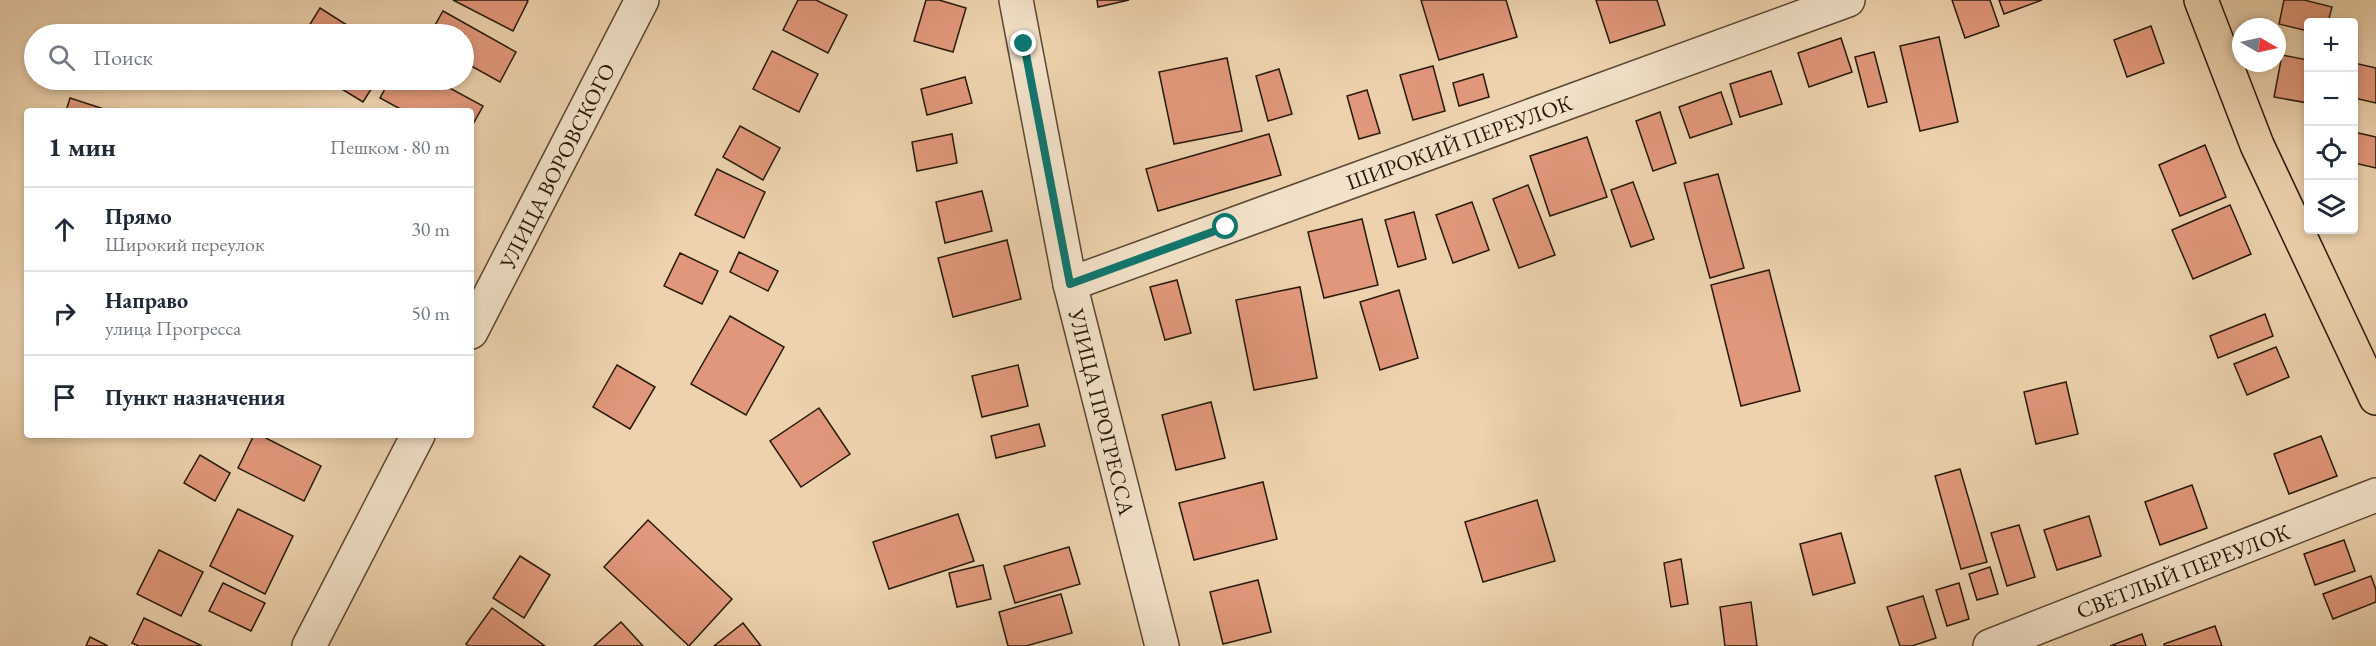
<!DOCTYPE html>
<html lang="ru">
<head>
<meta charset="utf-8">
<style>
  :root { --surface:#fff; --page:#f6f6f7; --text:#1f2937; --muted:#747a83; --line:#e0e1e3 }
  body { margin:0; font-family:"EB Garamond",serif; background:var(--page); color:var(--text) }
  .controls { position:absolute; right:18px; top:18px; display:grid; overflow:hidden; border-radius:6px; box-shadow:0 3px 9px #0003 }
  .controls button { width:54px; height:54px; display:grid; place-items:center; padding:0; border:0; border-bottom:2px solid var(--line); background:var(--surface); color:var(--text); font:30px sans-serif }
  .compass { position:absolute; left:2232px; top:18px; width:54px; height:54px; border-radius:50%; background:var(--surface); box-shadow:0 3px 9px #0003; rotate:99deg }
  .stop { position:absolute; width:18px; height:18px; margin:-14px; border:4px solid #0f766e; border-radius:50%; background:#fff }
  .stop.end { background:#0f766e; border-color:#fff; box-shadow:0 2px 6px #0008 }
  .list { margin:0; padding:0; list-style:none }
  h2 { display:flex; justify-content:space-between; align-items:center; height:78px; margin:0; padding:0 24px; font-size:26px }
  h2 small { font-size:20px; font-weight:400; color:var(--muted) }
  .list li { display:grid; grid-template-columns:39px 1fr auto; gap:18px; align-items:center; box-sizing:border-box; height:84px; padding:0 24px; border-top:2px solid var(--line) }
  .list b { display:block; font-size:22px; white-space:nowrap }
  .list p { margin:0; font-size:20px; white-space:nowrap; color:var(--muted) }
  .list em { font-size:20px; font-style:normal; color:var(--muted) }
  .icon { flex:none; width:33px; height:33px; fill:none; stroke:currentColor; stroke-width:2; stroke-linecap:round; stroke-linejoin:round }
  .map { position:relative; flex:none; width:2376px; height:646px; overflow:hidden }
  .search { position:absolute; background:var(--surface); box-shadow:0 3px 9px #0003; left:24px; top:24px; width:450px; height:66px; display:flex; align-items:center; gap:15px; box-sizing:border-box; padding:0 21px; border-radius:33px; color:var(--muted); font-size:22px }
  .panel { position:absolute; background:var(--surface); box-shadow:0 3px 9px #0003; left:24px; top:108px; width:450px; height:330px; border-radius:6px }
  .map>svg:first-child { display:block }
  .building { fill:#e1977b; stroke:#271a0c; stroke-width:1.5 }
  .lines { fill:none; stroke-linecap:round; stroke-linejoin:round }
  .minor-casing { stroke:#584834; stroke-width:36 }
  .major-casing { stroke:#271a0c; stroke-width:36 }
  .minor { stroke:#f3e2ca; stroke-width:33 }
  .major { stroke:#edd2ad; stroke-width:33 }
  .route { stroke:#0f766e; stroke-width:8 }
  .labels { text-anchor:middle; stroke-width:5; stroke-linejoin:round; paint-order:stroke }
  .street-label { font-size:22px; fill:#271a0c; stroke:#f3e2ca }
</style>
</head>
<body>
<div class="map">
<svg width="2376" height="646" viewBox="0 0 2376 646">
  <rect width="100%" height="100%" fill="#edd2ad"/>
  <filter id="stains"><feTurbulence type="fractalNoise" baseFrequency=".00333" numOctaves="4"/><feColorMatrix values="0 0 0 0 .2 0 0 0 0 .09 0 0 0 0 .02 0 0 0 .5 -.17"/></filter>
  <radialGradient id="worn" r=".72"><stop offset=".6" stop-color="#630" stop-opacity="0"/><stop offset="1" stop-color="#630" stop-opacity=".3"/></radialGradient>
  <g class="building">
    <polygon points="453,0 526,0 528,1 513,31"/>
    <polygon points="798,0 816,0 847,15 828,53 783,30"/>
    <polygon points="926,0 939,0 966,8 953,52 914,41"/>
    <polygon points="1097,0 1129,0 1098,7"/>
    <polygon points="1421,0 1506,0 1517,37 1439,60"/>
    <polygon points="1596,0 1657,0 1665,25 1610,43"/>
    <polygon points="1952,0 1990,0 1999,26 1965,38"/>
    <polygon points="1999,0 2042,0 2004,14"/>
    <polygon points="2284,0 2304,0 2332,7 2328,22 2308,22 2308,31 2279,24"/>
    <polygon points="320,8 361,34 304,34"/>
    <polygon points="443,11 516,52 500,82 464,62 464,34 430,34"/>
    <polygon points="2151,26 2164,63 2127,77 2114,40"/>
    <polygon points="1939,37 1958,122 1920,131 1900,46"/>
    <polygon points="1841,38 1852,72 1809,87 1798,53"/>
    <polygon points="772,51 818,74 799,112 753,89"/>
    <polygon points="1874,52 1887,102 1868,107 1855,57"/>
    <polygon points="2282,55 2308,60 2308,103 2274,97"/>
    <polygon points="1227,58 1242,131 1174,144 1159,72"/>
    <polygon points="2354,63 2376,68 2376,103 2354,98"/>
    <polygon points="1433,66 1445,111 1413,120 1400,75"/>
    <polygon points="1279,69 1292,114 1268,121 1256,76"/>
    <polygon points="1771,71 1782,104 1740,117 1730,84"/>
    <polygon points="1483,74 1489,97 1459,106 1453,83"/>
    <polygon points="965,77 972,103 927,115 921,89"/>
    <polygon points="327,80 377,80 363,102"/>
    <polygon points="390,80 435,80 483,106 471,128 471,111 404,111 380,98"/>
    <polygon points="1367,90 1380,133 1359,139 1347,96"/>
    <polygon points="1721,92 1732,124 1690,138 1679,107"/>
    <polygon points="70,98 110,111 66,111"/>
    <polygon points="1660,112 1676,163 1653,171 1636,121"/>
    <polygon points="740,126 780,148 763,180 723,157"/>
    <polygon points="2354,132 2376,137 2376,168 2354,163"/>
    <polygon points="952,134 957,163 917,171 912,142"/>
    <polygon points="1269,134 1281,175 1158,211 1146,169"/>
    <polygon points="1587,137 1607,197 1550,216 1530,156"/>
    <polygon points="2205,145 2226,197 2180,216 2159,165"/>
    <polygon points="717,169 765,192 744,238 695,215"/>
    <polygon points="1718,174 1744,268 1710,278 1684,183"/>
    <polygon points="1633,182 1654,239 1631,247 1611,190"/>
    <polygon points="1528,185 1555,255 1519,268 1493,199"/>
    <polygon points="982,191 992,231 945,243 936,202"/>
    <polygon points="1472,202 1489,250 1453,263 1436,215"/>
    <polygon points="2230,205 2251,254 2193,279 2172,230"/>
    <polygon points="1414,212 1426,259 1398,267 1385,220"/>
    <polygon points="1362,219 1378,285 1324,298 1308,232"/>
    <polygon points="1007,240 1021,299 953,317 938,258"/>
    <polygon points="739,252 778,271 768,291 730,272"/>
    <polygon points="680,253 718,271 702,304 664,286"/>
    <polygon points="1769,270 1800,391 1741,406 1711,285"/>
    <polygon points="1177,280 1191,333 1165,340 1150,287"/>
    <polygon points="1300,287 1317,378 1254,390 1236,300"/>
    <polygon points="1399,290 1418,358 1380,370 1360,302"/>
    <polygon points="2265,314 2273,336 2218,358 2210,336"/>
    <polygon points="730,316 784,347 746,415 691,384"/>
    <polygon points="2276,347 2289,377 2247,395 2234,364"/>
    <polygon points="617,365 655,387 630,429 593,407"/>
    <polygon points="1018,365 1028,406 982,417 972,376"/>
    <polygon points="2066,382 2078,434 2036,444 2024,392"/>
    <polygon points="1211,402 1225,458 1176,470 1162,415"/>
    <polygon points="819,408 850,454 801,487 770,441"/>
    <polygon points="1039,424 1045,446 996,458 991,436"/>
    <polygon points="254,435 260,435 321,466 304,501 238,468"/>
    <polygon points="2321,436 2337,476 2289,494 2274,454"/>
    <polygon points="200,455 230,473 215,501 184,483"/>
    <polygon points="1960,469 1987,562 1961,569 1935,476"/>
    <polygon points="1263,482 1277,539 1194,560 1179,503"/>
    <polygon points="2192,485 2207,528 2160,545 2145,502"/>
    <polygon points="1537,500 1555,561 1483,582 1465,522"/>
    <polygon points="238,509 293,536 265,594 210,566"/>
    <polygon points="958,514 974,561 889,589 873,542"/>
    <polygon points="2089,516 2101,556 2057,570 2044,530"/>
    <polygon points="648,520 732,599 689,646 604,567"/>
    <polygon points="2019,525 2035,577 2007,586 1991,533"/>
    <polygon points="1841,533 1855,583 1813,595 1800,544"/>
    <polygon points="2344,540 2355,571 2315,585 2304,554"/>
    <polygon points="1069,547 1080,584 1015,603 1004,566"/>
    <polygon points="159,550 203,572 181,616 137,594"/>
    <polygon points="520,556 550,575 524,618 493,598"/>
    <polygon points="1681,559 1688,604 1671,607 1664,563"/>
    <polygon points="983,565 991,599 957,607 949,573"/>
    <polygon points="1990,567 1998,594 1977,600 1969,574"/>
    <polygon points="2371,576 2376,590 2376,602 2333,619 2323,594"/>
    <polygon points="1258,580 1271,632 1223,644 1210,592"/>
    <polygon points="223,583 265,603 251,631 209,611"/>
    <polygon points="1959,583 1969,619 1947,626 1936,590"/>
    <polygon points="1061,594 1072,633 1026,646 1008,646 999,612"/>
    <polygon points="1923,596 1936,638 1912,646 1900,646 1887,607"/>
    <polygon points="1751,602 1757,646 1725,646 1720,607"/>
    <polygon points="492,608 545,646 469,646 466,644"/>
    <polygon points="144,618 202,646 139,646 132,643"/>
    <polygon points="621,622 643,646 594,646"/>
    <polygon points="743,623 761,646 714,646"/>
    <polygon points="2215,626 2222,646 2164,646 2164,644"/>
    <polygon points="2142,634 2146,646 2110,646"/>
    <polygon points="90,637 108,646 86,646"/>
  </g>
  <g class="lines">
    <g class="minor-casing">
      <g id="minor">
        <polyline points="1016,0 1070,284 1162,646"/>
        <polyline points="1070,284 1848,0"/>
        <polyline points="471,332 642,0"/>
        <polyline points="309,646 418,435"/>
        <polyline points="1990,646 2376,495"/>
      </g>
    </g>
    <g class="major-casing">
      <polyline id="major" points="2201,0 2257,145 2376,398"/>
    </g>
    <use href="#minor" class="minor"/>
    <use href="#major" class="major"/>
  </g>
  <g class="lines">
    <polyline class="route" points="1024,44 1070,284 1226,227"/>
  </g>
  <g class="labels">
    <g class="street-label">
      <text transform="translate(1459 142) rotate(-20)" y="8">ШИРОКИЙ ПЕРЕУЛОК</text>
      <text transform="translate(557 166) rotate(-63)" y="8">УЛИЦА ВОРОВСКОГО</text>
      <text transform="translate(1102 412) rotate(76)" y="8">УЛИЦА ПРОГРЕССА</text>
      <text transform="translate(2183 571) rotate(-21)" y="8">СВЕТЛЫЙ ПЕРЕУЛОК</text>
    </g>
  </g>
  <rect width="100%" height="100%" filter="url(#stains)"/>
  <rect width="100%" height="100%" fill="url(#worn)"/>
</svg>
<div class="controls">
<button>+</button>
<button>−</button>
<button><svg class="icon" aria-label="locate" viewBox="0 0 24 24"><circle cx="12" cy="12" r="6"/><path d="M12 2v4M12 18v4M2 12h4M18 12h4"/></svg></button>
<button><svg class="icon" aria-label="layers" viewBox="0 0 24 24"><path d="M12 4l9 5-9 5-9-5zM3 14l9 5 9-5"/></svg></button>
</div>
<svg class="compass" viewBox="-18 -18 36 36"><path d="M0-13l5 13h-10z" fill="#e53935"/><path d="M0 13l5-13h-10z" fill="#747a83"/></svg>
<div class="stop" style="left:1226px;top:227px"></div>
<div class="stop end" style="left:1024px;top:44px"></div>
<div class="search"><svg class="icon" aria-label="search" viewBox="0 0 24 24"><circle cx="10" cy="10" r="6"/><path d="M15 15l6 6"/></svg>Поиск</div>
<section class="panel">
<h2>1 мин<small>Пешком · 80 m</small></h2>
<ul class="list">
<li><svg class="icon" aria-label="ahead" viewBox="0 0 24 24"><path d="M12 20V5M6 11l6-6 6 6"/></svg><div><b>Прямо</b><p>Широкий переулок</p></div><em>30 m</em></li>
<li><svg class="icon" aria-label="right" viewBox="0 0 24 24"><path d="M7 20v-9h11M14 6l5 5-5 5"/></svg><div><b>Направо</b><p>улица Прогресса</p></div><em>50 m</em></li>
<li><svg class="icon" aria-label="arrive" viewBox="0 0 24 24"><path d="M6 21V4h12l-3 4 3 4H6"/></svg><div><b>Пункт назначения</b></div></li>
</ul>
</section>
</div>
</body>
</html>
